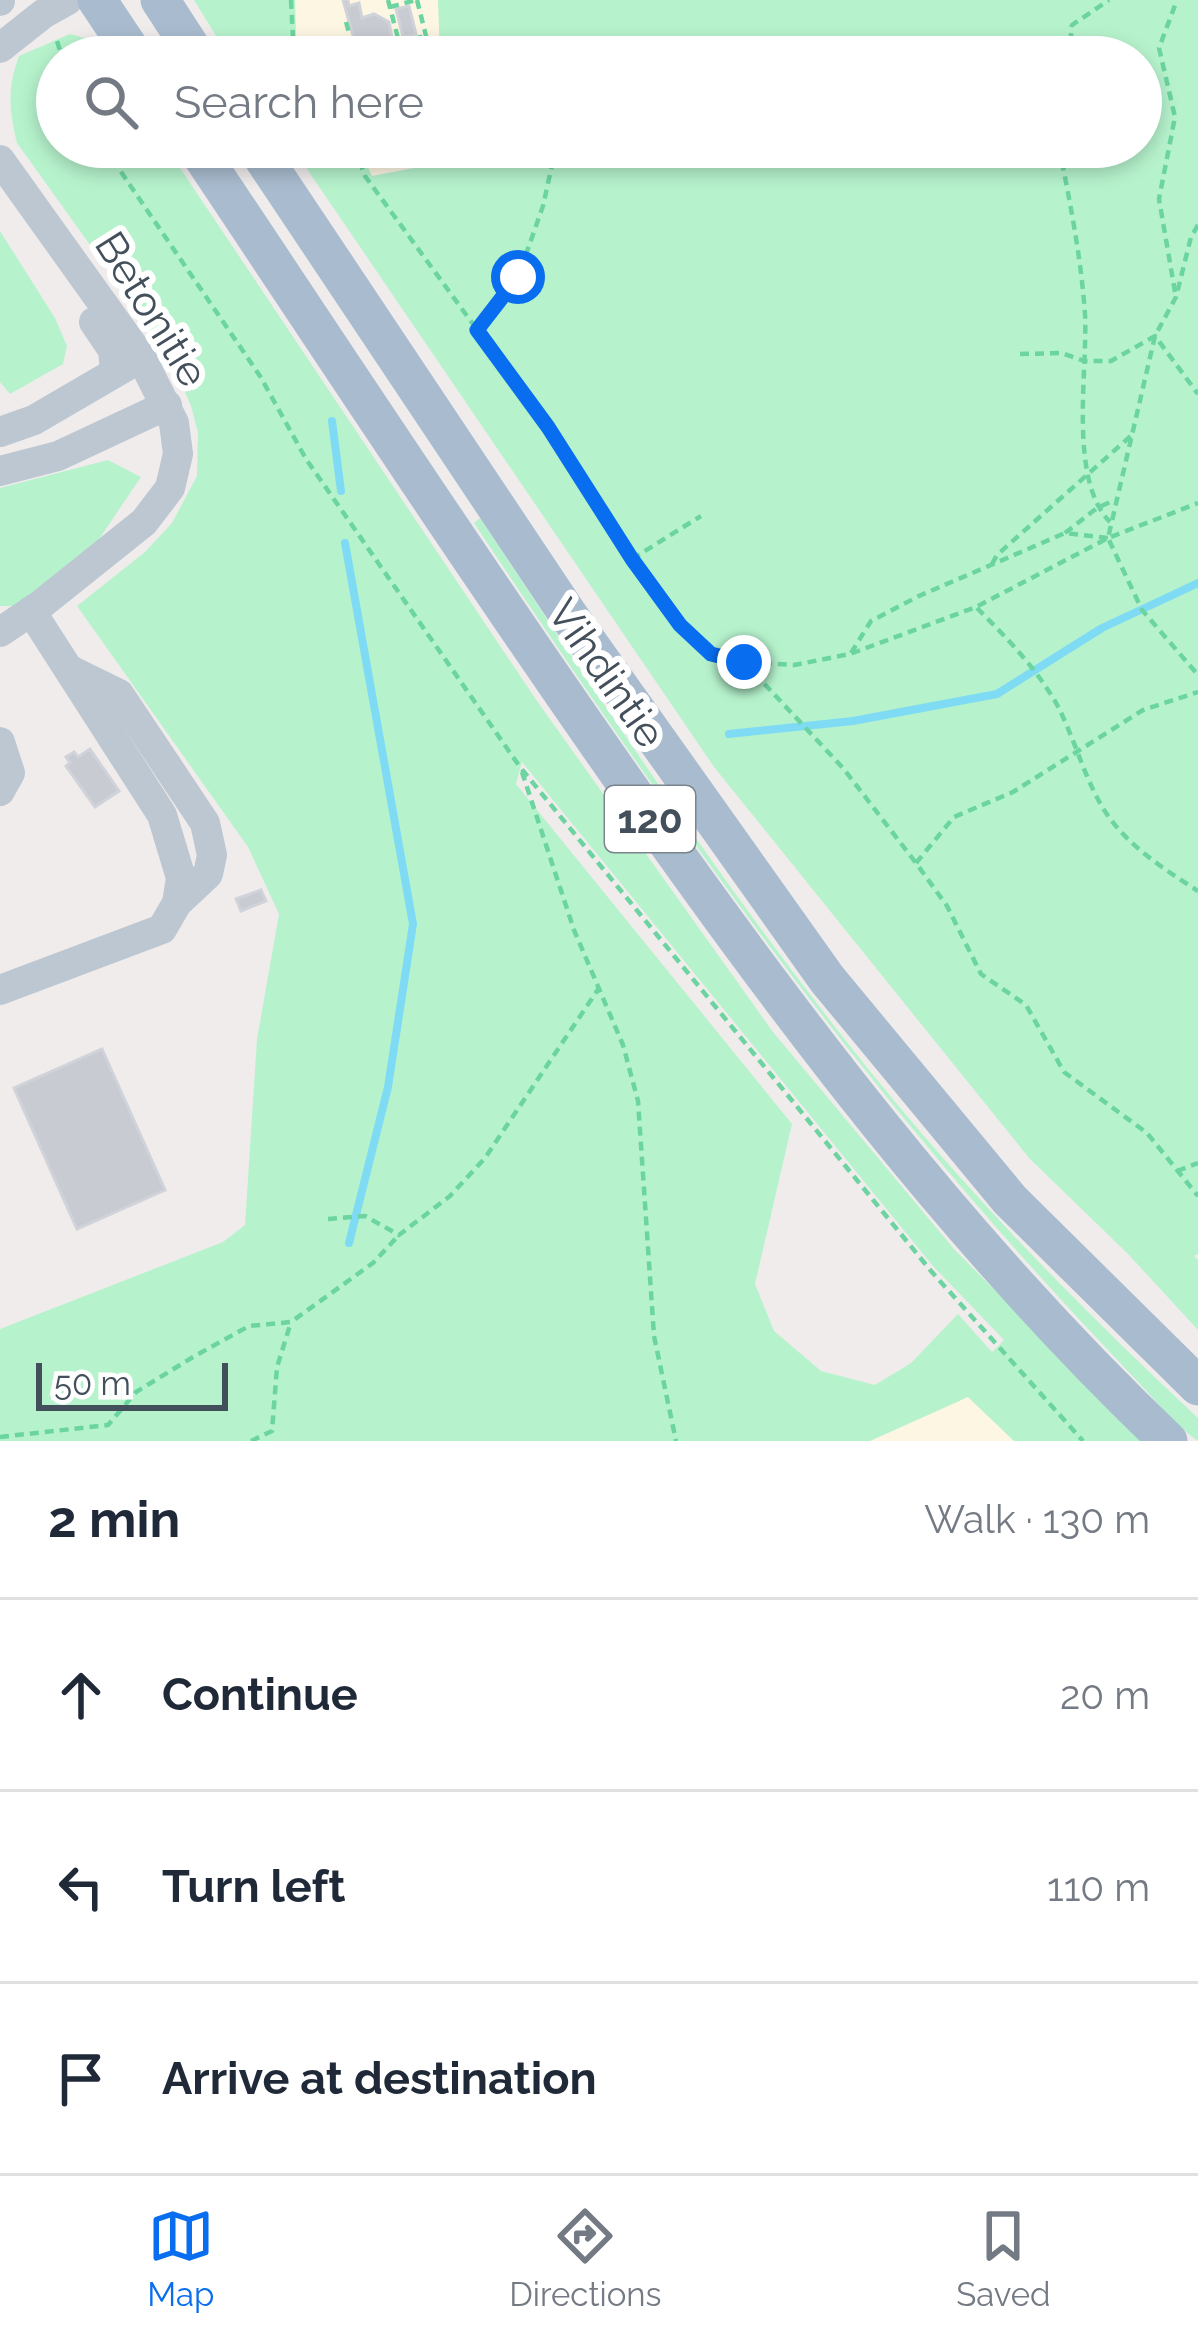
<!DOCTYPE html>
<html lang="en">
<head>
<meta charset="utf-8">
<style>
  :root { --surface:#fff; --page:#f6f6f7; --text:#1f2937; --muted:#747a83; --line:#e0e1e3; --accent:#086dee }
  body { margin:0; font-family:Raleway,sans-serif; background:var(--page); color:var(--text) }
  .scale { position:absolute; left:36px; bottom:30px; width:192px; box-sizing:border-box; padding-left:12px; border:6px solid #43505c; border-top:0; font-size:33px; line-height:42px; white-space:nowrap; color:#43505c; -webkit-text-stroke:9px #fff; paint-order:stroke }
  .stop { position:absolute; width:36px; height:36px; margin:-27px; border:9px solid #086dee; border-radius:50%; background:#fff }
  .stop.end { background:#086dee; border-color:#fff; box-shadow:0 3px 12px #0008 }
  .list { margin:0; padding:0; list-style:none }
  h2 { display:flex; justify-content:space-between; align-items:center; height:156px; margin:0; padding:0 48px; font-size:51px }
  h2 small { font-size:39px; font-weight:400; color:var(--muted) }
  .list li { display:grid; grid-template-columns:78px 1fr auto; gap:36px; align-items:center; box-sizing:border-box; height:192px; padding:0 48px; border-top:3px solid var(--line) }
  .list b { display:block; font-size:45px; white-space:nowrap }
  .list em { font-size:39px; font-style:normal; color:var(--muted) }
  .icon { flex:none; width:66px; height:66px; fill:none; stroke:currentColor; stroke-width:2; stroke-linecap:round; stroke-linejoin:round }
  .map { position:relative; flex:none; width:1198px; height:1441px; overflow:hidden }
  .search { position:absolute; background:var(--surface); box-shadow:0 6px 18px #0003; left:36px; right:36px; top:36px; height:132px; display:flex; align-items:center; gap:30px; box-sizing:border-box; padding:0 42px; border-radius:66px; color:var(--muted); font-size:45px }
  .sheet { height:732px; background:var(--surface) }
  nav { display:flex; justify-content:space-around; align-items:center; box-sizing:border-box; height:168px; border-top:3px solid var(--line); background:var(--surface); font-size:33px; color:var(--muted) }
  nav a { display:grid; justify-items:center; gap:6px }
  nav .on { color:var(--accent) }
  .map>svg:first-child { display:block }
  .commercial { fill:#fdf6e3 }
  .green { fill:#b6f3cd; fill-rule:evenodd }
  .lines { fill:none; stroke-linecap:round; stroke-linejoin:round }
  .stream { stroke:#7fdbf4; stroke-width:8 }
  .building { fill:#c8ccd2; stroke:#d0d3d9; stroke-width:3 }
  .path { stroke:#6bd4a0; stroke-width:4.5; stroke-dasharray:9 6; stroke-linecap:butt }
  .minor { stroke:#bcc7d1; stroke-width:30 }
  .major { stroke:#a9bccf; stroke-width:39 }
  .route { stroke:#086dee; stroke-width:15 }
  .labels { text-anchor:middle; stroke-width:12; stroke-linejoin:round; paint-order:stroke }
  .shield { fill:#fff; stroke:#7b848d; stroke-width:3 }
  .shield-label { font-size:39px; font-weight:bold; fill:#43505c }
  .street-label { font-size:42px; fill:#43505c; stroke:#fff }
</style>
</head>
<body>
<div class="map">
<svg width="1198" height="1441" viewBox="0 0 1198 1441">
  <rect width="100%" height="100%" fill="#f0ecec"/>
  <g class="commercial">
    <polygon points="295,0 438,0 440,57 303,57 296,38"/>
    <polygon points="358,147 433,147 431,164 371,176"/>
    <polygon points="968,1397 1014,1441 870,1441"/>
  </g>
  <g class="green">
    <polygon points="194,0 295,0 296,38 303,57 229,57"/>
    <polygon points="438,0 1198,0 1198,1254 1194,1256 1198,1260 1198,1330 1129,1255 1029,1158 714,767 292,147 358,147 372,176 431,165 433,147 1141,147 1141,57 440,57"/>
    <path d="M 70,34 L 88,39 L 105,57 L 57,57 L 57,147 L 166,147 L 537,701 L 773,1032 L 954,1249 L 1144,1441 L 1014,1441 L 968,1397 L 870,1441 L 0,1441 L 0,1329 L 223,1242 L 245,1225 L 257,1039 L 279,914 L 248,847 L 77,606 L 145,552 L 172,523 L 197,476 L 198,433 L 191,406 L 171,358 L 17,143 C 9,110 7,88 19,56 ZM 522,762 L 933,1266 L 1004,1340 L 992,1352 L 958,1314 L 911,1363 L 875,1385 L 821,1371 L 774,1331 L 755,1284 L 792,1124 L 516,784 Z"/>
    <polygon points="0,231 55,318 67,346 63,364 10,394 0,382"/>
    <polygon points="108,460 141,477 95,545 16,606 0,606 0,488"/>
    <path d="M 480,518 C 612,717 744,919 896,1103 C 989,1215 1092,1319 1198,1418 L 1198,1441 C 1177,1427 1158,1403 1140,1384 C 1105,1347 1069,1309 1035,1271 C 825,1038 647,783 474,523 Z"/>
  </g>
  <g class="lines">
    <g class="stream">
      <polyline points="332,421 341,491"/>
      <polyline points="345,543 413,924 388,1087 349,1243"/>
      <polyline points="729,734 853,721 997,694 1102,628 1198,583"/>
    </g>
  </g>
  <g class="building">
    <polygon points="343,0 348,0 349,6 359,3 362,18 374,14 389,22 396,57 359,57"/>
    <polygon points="409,6 416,34 403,37 396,9"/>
    <polygon points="90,749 119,791 95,807 66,766 70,763 66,757 74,752 78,757"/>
    <polygon points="261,890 266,901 241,911 236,899"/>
    <polygon points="102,1049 165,1190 77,1229 14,1088"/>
  </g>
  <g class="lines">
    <g class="path">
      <polyline points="291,0 293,39 299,57"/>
      <polyline points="388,0 399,42 397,57"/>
      <polyline points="417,0 426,36 425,57"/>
      <polyline points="390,7 416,0"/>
      <polyline points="346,22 356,57"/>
      <polyline points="57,41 62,57"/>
      <polyline points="399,42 426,36"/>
      <polyline points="1069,57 1072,25 1109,0"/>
      <polyline points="104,147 260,376 306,459 520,767 931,1271 1083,1441"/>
      <polyline points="354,147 365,176 548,427 632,559 680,625 711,654 744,662 794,665 850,654 976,607 1108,538 1198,503"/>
      <polyline points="374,147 380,163 414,156 420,147"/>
      <path d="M 1059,147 C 1070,202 1081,257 1085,314 C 1088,371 1068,479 1110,522"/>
      <polyline points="1065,147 1065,167"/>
      <polyline points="1198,225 1191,237 1176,297 1155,336 1108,538 1142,610 1198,675"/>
      <polyline points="1175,292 1159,199 1175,117 1159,48 1177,0"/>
      <polyline points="477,330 518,277 543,206 556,147"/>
      <polyline points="1020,354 1062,353 1084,361 1111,361 1155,336 1198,394"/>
      <polyline points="1065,533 1097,508 1115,500"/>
      <polyline points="632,559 701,516"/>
      <polyline points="992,564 997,555 1133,434"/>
      <path d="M 977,608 C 1006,637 1034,666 1055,701 C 1076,739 1085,785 1111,820 C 1134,850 1167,871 1198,891"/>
      <polyline points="851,653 871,621 919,596 1065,533 1108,538"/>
      <polyline points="744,662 843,768 916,863 947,906 981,974 1026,1005 1064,1072 1147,1133 1198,1196"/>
      <polyline points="522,772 574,930 623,1045 638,1101 654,1336 676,1441"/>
      <polyline points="916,863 954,817 1013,792 1143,710 1198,692"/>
      <polyline points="1177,1171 1198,1163"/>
      <polyline points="328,1219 365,1216 399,1235 450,1196 485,1158 599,988"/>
      <polyline points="0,1437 108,1425 136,1392 193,1357 249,1326 291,1322 373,1263 399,1235"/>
      <polyline points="251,1441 272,1431 277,1367 291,1322"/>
    </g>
    <g class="minor">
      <polyline points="0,1 0,0"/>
      <polyline points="0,48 43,14 68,0"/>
      <polyline points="0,160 141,357 174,423 178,454 170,488 144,522 39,606 0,632"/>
      <polyline points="94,322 113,350 115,372"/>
      <polyline points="0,432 34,420 130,364"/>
      <polyline points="0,471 58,456 167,405"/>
      <polyline points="70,670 119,694 205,823 212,855 208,874 177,903"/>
      <polyline points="0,742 10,773 0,791"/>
      <polyline points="0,990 162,929 177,903 181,878 162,815 31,611"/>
    </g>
    <g class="major">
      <polyline points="97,0 135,57"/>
      <polyline points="160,0 197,57"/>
      <path d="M 196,147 C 337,358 476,570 622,778 C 786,1012 960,1243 1168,1441"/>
      <polyline points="256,147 569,616 827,979 1010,1200 1198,1386"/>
    </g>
  </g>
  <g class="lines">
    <polyline class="route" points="518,277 477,330 548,427 632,559 680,625 711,654 744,662"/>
  </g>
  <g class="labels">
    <rect class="shield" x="605" y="786" width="90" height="66" rx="9"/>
    <g class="shield-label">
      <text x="650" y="833">120</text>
    </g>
    <g class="street-label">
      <text transform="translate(152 309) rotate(58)" y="15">Betonitie</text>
      <text transform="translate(607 673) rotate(55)" y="15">Vihdintie</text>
    </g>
  </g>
</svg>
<div class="scale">50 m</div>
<div class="stop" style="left:518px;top:277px"></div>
<div class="stop end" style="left:744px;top:662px"></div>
<div class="search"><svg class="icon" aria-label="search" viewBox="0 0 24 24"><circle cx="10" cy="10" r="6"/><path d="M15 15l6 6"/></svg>Search here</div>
</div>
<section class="sheet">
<h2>2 min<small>Walk · 130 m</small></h2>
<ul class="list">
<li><svg class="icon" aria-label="ahead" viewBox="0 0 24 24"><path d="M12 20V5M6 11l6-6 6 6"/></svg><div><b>Continue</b></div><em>20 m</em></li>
<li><svg class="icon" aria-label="left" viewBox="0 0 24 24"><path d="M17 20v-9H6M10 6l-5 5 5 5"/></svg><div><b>Turn left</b></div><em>110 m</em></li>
<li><svg class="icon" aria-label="arrive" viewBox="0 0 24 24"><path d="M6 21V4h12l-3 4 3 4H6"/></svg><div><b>Arrive at destination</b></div></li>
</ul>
</section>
<nav>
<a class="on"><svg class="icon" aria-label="map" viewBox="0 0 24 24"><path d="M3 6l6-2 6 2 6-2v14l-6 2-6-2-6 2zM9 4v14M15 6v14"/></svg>Map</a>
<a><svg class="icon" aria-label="directions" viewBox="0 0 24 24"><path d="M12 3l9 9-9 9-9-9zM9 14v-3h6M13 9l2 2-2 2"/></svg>Directions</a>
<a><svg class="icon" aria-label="saved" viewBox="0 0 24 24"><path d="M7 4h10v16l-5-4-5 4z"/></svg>Saved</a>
</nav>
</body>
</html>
